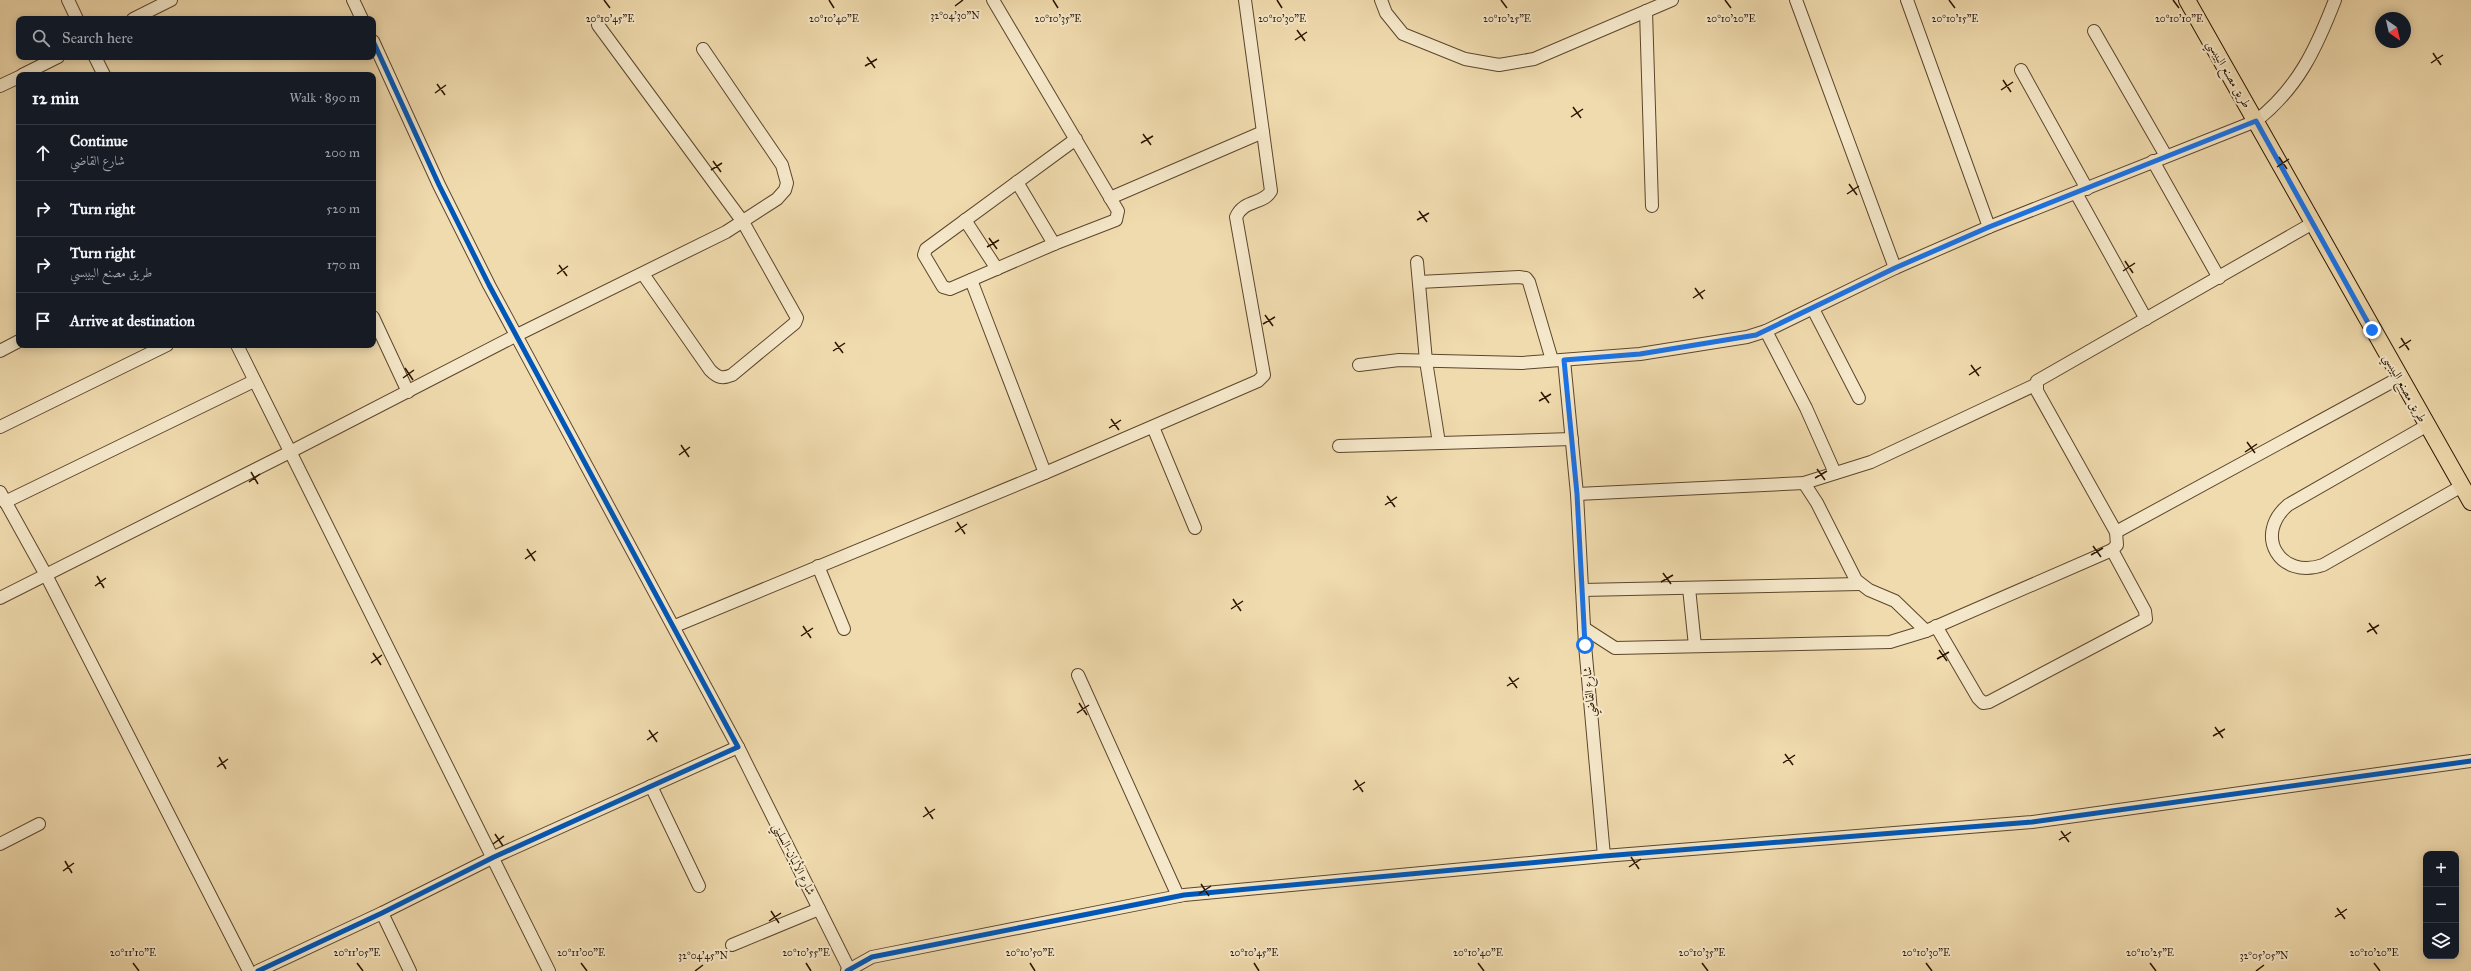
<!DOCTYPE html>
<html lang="en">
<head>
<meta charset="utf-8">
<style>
  :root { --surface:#171b24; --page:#242831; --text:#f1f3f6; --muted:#9ea1a6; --line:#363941 }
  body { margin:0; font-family:"IM FELL Great Primer",Amiri,serif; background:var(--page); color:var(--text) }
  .controls { position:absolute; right:12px; bottom:12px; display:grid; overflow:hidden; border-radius:8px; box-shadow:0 2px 10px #0003 }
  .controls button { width:36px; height:36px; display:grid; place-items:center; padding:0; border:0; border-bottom:1px solid var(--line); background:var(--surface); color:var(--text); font:20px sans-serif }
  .compass { position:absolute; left:2375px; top:12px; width:36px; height:36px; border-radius:50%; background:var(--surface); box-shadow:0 2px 10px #0003; rotate:146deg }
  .stop { position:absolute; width:12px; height:12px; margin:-9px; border:3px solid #1a73e8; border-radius:50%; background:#fff }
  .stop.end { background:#1a73e8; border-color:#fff; box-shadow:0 1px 4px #0008 }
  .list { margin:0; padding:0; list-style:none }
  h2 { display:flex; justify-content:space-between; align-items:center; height:52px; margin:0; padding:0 16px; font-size:17px }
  h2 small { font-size:13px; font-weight:400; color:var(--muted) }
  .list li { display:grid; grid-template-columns:26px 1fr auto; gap:12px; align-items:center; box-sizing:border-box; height:56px; padding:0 16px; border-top:1px solid var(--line) }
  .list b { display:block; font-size:15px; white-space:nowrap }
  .list p { margin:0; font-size:13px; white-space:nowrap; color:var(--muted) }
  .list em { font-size:13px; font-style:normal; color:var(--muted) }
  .icon { flex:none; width:22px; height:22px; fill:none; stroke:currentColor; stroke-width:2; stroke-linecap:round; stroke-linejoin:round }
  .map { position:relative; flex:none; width:2471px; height:971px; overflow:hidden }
  .search { position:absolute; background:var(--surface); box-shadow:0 2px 10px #0003; left:16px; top:16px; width:360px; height:44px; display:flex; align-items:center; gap:10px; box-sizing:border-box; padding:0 14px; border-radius:8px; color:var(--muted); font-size:15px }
  .panel { position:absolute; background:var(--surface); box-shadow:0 2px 10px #0003; left:16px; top:72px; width:360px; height:276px; border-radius:8px }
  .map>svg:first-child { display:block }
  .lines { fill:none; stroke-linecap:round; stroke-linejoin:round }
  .minor-casing { stroke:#5c462c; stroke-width:14 }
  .major-casing { stroke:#2b1400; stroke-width:18 }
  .minor { stroke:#f5e8ca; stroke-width:12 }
  .major { stroke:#f0dbae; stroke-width:16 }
  .cycleway-casing { stroke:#f5e8ca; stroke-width:8 }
  .cycleway { stroke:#0057b8; stroke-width:5 }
  .route { stroke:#1a73e8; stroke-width:5 }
  .ticks { fill:none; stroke:#2b1400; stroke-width:1.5 }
  .labels { text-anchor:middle; stroke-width:4; stroke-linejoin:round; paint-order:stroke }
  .street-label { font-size:12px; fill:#2b1400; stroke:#f5e8ca }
  .ticks-label { font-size:10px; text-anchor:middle; fill:#2b1400; stroke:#f5e8ca; stroke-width:4; stroke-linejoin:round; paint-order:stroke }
</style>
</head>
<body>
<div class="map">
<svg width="2471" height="971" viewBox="0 0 2471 971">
  <rect width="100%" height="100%" fill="#f0dbae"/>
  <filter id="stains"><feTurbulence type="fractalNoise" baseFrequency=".005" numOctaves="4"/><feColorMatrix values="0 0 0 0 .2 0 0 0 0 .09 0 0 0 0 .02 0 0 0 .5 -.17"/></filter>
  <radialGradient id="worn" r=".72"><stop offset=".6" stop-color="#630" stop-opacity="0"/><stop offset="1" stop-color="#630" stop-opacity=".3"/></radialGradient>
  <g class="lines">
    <g class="minor-casing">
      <g id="minor">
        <polyline points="68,0 77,19"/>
        <polyline points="353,0 362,19"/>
        <polyline points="993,0 1118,211 1116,220 1054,244 950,289 943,287 924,255 926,249 1076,139"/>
        <polyline points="1381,0 1386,13 1403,34 1465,59 1499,65 1534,59 1672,0"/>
        <polyline points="1796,0 1895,268"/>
        <polyline points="1907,0 1989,227"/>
        <polyline points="1646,11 1652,206"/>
        <polyline points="133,19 171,0"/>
        <path d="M 598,25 L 743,222 L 797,318 L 795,323 L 732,375 C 722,379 718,378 710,370 L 643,274"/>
        <polyline points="2094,31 2166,156"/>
        <polyline points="95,57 104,75"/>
        <polyline points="2021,70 2087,189"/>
        <polyline points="22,75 58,57"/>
        <polyline points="0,86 19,77"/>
        <polyline points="2153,161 2219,278"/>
        <polyline points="1017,182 1054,244"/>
        <polyline points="2076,193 2146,319"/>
        <polyline points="1110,198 1263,132"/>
        <polyline points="965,220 997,269"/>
        <polyline points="1417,262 1426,361 1439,443"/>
        <polyline points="971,280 1045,473"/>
        <polyline points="1419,282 1519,277 1526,278 1529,282 1552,360"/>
        <polyline points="1813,309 1859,398"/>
        <polyline points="373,317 408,392"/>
        <polyline points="237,345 549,971"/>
        <polyline points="0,351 19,341"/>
        <polyline points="1564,360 1577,494 1585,645 1604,856"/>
        <polyline points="1359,365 1399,360 1522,363 1640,354 1747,337 1766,331"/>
        <path d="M 2426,426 L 2288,505 C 2253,535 2280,580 2323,565 L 2462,486"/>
        <polyline points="0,427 167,345"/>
        <polyline points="1153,427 1195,528"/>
        <polyline points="1339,446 1572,439"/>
        <path d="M 1835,473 L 1806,408 L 1766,331 L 1895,268 L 1989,227 L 2256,121 C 2298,88 2316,49 2335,0"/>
        <polyline points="1804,483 1817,503 1856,580 1869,590 1895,601 1926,631"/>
        <polyline points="0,492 46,575 249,971"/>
        <polyline points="1577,494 1804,483 1871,462 2035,385"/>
        <polyline points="5,502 254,381"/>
        <polyline points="2116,532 2399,378"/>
        <polyline points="818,566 844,629"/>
        <polyline points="1689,588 1695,646"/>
        <polyline points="1582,590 1860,584"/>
        <polyline points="0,598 290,452 517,335 726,232 777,199 785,190 787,183 782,165 703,49"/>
        <path d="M 675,626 L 1045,473 L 1258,381 L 1264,375 L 1236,217 C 1244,199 1263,205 1271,191 L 1245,0"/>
        <polyline points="1936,626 1978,698 1983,703 1989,702 2146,619 2145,611 2112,550"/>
        <polyline points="1584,628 1615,648 1890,642 1926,631 2112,550 2117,545 2116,532 2037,391 2037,381 2313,223"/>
        <polyline points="1078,675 1178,896"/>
        <polyline points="738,747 850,971"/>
        <polyline points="651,786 699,886"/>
        <polyline points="0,844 39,824"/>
        <polyline points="382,913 410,971"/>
        <polyline points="732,945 819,909"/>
        <polyline points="258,971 382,913 494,857 738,747 489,285 439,185 373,41"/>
        <polyline points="847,971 872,957 1184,895 1604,856 2032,822 2471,761"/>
      </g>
    </g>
    <g class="major-casing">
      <polyline id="major" points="2187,0 2471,502"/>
    </g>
    <use href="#minor" class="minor"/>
    <use href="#major" class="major"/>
    <g class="cycleway-casing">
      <g id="cycleway">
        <polyline points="258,971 382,913 494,857 738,747 489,285 439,185 373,41"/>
        <polyline points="847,971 872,957 1184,895 1604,856 2032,822 2471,761"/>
      </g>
    </g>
    <use href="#cycleway" class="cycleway"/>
  </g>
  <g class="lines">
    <polyline class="route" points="1585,645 1577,494 1564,360 1640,354 1756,335 1895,268 1989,227 2256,121 2372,330"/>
  </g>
  <path class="ticks" d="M 604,0 L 610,8M 829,0 L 834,8M 1053,0 L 1058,8M 1277,0 L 1282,8M 1501,0 L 1507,8M 1725,0 L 1731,8M 1949,0 L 1955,8M 2173,0 L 2179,8M 955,6 L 963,0M 1297,30 L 1305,41M 1295,40 L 1307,32M 2433,53 L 2441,65M 867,57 L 875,68M 2431,63 L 2443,55M 865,66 L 877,59M 2003,80 L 2011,92M 437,84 L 445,95M 2001,90 L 2013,82M 435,93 L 446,85M 1573,107 L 1581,118M 1571,117 L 1583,109M 1143,134 L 1151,145M 1141,143 L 1153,136M 2279,157 L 2287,169M 713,161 L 721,172M 2277,167 L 2289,159M 711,170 L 722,163M 1849,184 L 1857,195M 1847,194 L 1859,186M 1419,211 L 1427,222M 1417,220 L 1429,213M 989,238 L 997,249M 987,247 L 999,240M 2125,261 L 2133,273M 559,265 L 567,276M 2123,271 L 2135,263M 557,274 L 568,266M 1695,288 L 1703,299M 1693,298 L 1705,290M 1265,315 L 1273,326M 1263,324 L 1275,317M 2401,338 L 2409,350M 835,342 L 843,353M 2399,348 L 2411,340M 833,351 L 845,343M 1971,365 L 1979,376M 405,368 L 413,380M 1969,375 L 1981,367M 403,378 L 414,370M 1541,392 L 1549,403M 1539,401 L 1551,394M 1111,419 L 1119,430M 1109,428 L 1121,420M 2247,442 L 2255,453M 681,445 L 689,457M 2245,452 L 2257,444M 679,455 L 690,447M 1817,469 L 1825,480M 251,472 L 258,484M 1815,478 L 1827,471M 249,482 L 260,474M 1387,496 L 1395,507M 1385,505 L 1397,497M 957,522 L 965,534M 955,532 L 967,524M 2093,546 L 2101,557M 527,549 L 535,561M 2091,555 L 2103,548M 525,559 L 536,551M 1663,573 L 1671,584M 97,576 L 104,588M 1661,582 L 1673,575M 95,586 L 106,578M 1233,599 L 1241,611M 1231,609 L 1243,601M 2369,623 L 2377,634M 803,626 L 811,638M 2367,632 L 2379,625M 801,636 L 813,628M 1939,650 L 1947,661M 373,653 L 381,665M 1937,659 L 1949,652M 371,663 L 382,655M 1509,677 L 1517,688M 1507,686 L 1519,678M 1079,703 L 1087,715M 1077,713 L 1089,705M 2215,727 L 2223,738M 649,730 L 657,742M 2213,736 L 2225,729M 647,740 L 658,732M 1785,754 L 1793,765M 219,757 L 226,769M 1783,763 L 1795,755M 217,767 L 228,759M 1355,780 L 1363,792M 1353,790 L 1365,782M 925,807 L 933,819M 923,817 L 935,809M 2061,831 L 2069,842M 495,834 L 503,846M 2059,840 L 2071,832M 493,844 L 504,836M 1631,857 L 1639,869M 65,861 L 72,873M 1629,867 L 1641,859M 63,871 L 74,863M 1201,884 L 1209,896M 1199,894 L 1211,886M 2337,908 L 2345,919M 771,911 L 779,923M 2335,917 L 2347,909M 769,921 L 781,913M 133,963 L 139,971M 357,963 L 363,971M 581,963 L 587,971M 806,963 L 811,971M 1030,963 L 1035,971M 1254,963 L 1259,971M 1478,963 L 1484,971M 1702,963 L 1708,971M 1926,963 L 1932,971M 2150,963 L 2156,971M 2374,963 L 2380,971M 695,971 L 703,965M 2256,971 L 2264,965"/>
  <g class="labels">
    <g class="street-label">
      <text transform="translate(2229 74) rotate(60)" y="4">طريق مصنع البيبسي</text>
      <text transform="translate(2405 388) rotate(61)" y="4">طريق مصنع البيبسي</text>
      <text transform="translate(1589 692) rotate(-95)" y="4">شارع القاضي</text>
      <text transform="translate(794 859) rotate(63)" y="4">شارع الألبان-السليني</text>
    </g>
  </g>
  <g class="ticks-label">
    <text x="955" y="19">32°04'30"N</text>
    <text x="2179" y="22">20°10'10"E</text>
    <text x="834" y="22">20°10'40"E</text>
    <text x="1282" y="22">20°10'30"E</text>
    <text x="1507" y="22">20°10'25"E</text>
    <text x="610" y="22">20°10'45"E</text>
    <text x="1058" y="22">20°10'35"E</text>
    <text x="1731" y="22">20°10'20"E</text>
    <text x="1955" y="22">20°10'15"E</text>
    <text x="133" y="956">20°11'10"E</text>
    <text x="357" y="956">20°11'05"E</text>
    <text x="581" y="956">20°11'00"E</text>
    <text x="806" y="956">20°10'55"E</text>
    <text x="1030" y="956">20°10'50"E</text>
    <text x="1254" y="956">20°10'45"E</text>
    <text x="1478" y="956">20°10'40"E</text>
    <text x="1702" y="956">20°10'35"E</text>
    <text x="1926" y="956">20°10'30"E</text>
    <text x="2150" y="956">20°10'25"E</text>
    <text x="2374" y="956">20°10'20"E</text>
    <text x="703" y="959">32°04'45"N</text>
    <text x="2264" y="959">32°05'05"N</text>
  </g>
  <rect width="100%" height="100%" filter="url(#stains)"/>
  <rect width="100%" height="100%" fill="url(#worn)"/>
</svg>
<div class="controls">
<button>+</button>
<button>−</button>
<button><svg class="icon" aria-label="layers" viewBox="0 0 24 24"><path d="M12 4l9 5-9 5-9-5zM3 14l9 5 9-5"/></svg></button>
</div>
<svg class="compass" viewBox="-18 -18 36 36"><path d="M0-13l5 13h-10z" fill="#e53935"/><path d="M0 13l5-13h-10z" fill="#9ea1a6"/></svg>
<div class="stop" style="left:1585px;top:645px"></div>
<div class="stop end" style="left:2372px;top:330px"></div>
<div class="search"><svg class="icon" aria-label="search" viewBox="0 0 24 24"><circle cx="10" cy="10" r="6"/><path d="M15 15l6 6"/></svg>Search here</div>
<section class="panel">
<h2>12 min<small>Walk · 890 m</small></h2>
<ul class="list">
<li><svg class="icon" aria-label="ahead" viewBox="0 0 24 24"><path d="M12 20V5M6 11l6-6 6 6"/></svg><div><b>Continue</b><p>شارع القاضي</p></div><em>200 m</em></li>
<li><svg class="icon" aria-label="right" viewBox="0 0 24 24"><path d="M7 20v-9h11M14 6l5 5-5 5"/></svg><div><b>Turn right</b></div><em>520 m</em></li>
<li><svg class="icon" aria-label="right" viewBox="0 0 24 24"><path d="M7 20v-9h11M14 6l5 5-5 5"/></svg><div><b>Turn right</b><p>طريق مصنع البيبسي</p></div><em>170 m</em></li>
<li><svg class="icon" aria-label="arrive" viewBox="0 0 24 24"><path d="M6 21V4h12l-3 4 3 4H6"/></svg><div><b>Arrive at destination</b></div></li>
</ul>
</section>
</div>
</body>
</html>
